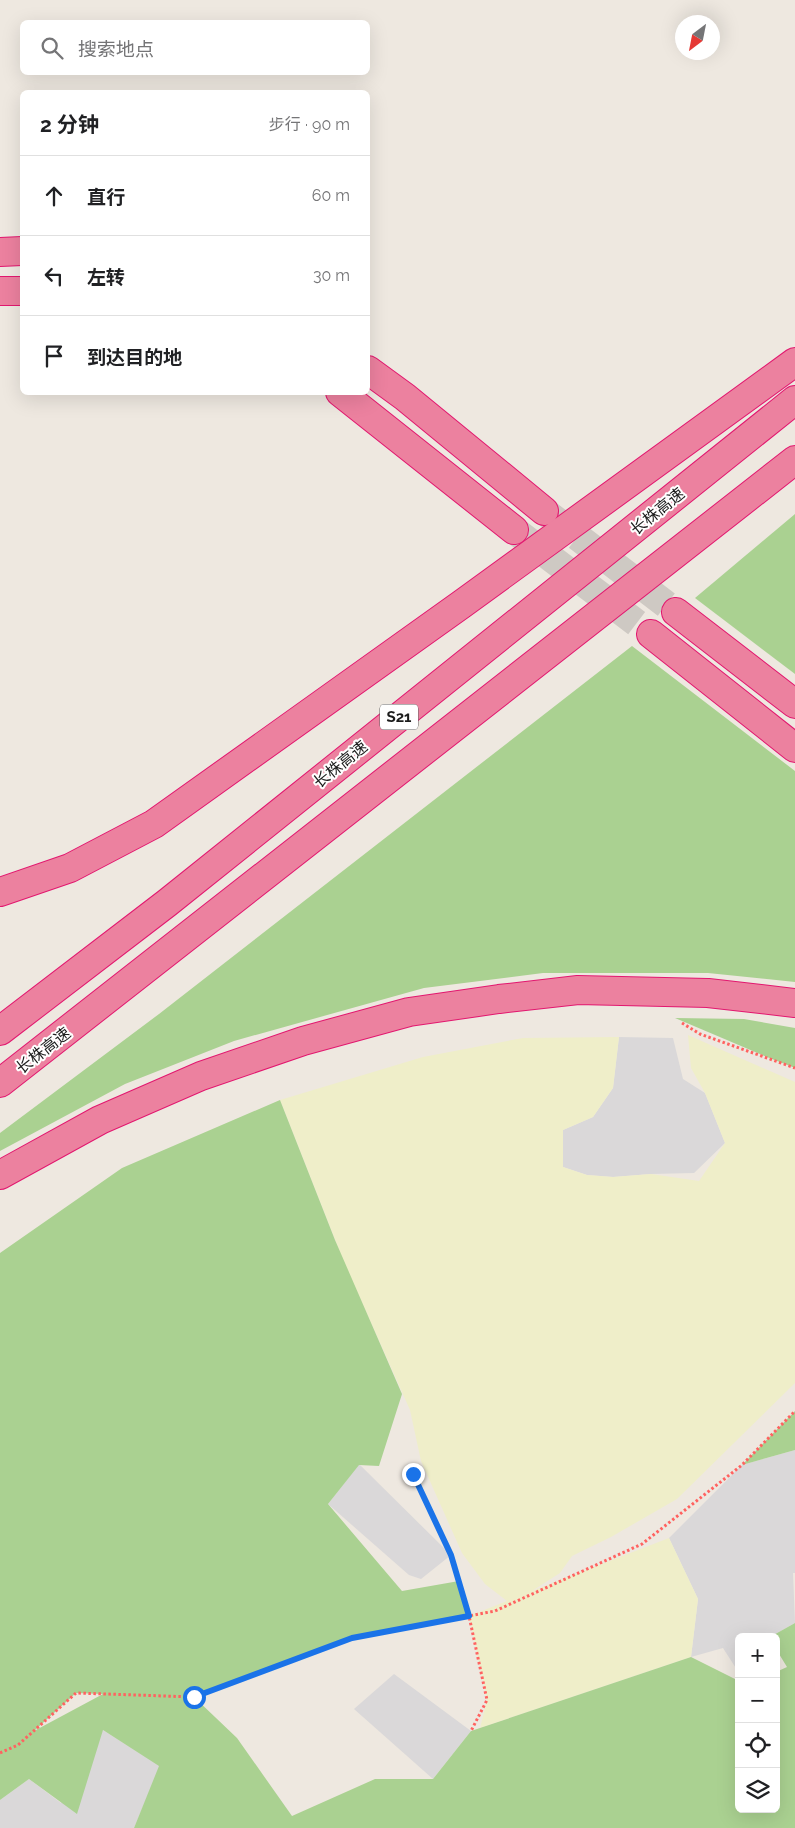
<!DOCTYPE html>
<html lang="zh">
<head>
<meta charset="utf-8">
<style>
  :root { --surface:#fff; --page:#f6f6f6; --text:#202124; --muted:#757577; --line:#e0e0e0 }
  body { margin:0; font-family:Raleway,"Noto Sans SC",sans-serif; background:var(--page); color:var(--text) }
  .controls { position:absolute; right:15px; bottom:15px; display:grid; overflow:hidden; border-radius:8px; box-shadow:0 5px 20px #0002 }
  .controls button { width:45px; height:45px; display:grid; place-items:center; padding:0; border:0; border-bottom:1px solid var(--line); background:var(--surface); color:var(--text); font:25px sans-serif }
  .compass { position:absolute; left:675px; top:15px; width:45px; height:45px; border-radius:50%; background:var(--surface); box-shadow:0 5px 20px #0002; rotate:212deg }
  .stop { position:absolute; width:15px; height:15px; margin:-11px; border:4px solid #1a73e8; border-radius:50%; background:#fff }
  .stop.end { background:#1a73e8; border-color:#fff; box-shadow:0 1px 5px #0008 }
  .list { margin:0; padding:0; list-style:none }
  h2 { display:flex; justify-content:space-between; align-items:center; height:65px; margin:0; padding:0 20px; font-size:21px }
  h2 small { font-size:16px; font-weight:400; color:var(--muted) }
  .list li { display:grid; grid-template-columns:32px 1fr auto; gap:15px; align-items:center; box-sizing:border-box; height:80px; padding:0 20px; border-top:1px solid var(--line) }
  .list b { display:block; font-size:19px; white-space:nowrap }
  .list em { font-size:16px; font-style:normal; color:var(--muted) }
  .icon { flex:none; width:28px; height:28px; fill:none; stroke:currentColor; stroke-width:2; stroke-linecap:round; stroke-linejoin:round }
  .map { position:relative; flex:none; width:795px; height:1828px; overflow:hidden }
  .search { position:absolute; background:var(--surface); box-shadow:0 5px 20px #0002; left:20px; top:20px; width:350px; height:55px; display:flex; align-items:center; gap:12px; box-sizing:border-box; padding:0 18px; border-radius:8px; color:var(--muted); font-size:19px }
  .panel { position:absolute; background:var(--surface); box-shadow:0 5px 20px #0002; left:20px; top:90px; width:350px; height:305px; border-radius:8px }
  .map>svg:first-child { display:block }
  .residential { fill:#dad8d9 }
  .farmland { fill:#efeec9 }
  .forest { fill:#aad191; fill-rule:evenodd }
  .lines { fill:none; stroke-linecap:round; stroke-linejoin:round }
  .highway-tunnel { stroke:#cec9c3; stroke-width:28; stroke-dasharray:28 14; stroke-linecap:butt }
  .highway-casing { stroke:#e2176f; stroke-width:30 }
  .path { stroke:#ff6260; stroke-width:3; stroke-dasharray:2.5 2.5; stroke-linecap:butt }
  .highway { stroke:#ec819f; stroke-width:28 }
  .route { stroke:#1a73e8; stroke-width:6 }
  .labels { text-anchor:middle; stroke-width:4; stroke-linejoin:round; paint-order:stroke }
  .shield { fill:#fff; stroke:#606060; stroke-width:1 }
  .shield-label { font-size:15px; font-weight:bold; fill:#1c1c1c }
  .street-label { font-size:16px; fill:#1c1c1c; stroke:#fff }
</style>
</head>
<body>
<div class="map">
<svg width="795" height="1828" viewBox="0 0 795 1828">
  <rect width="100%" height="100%" fill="#eee8e0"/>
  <g class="residential">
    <polygon points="619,1037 673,1038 683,1079 705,1093 725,1143 694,1173 651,1174 613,1177 587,1175 563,1167 563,1130 593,1117 613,1088"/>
    <polygon points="795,1450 795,1573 793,1573 795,1623 770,1637 739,1637 739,1673 723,1648 691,1657 698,1599 669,1538 742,1465"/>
    <polygon points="359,1464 451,1555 421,1579 409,1575 328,1504"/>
    <polygon points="394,1674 471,1731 433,1779 354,1709"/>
    <polygon points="103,1730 160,1766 134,1828 0,1828 0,1800 29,1779 61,1803"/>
  </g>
  <polygon class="farmland" points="688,1035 795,1082 795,1383 677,1499 611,1537 572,1556 560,1573 532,1591 669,1538 698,1599 691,1657 480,1728 487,1700 469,1616 507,1601 485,1584 462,1553 421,1461 410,1410 343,1260 280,1100 423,1057 523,1038 619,1037 613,1088 593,1117 563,1130 563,1167 587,1175 613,1177 651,1174 699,1181 725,1143 705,1093 691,1068"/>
  <g class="forest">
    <polygon points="795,514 795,674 695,598"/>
    <polygon points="632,646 795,771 795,982 708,973 543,973 424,988 234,1041 125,1084 0,1151 0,1133 159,1014"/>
    <polygon points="675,1018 744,1019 795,1028 795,1068 767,1057"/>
    <path d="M 280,1100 L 335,1240 L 402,1394 L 379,1466 L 359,1465 L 328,1504 L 402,1591 L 459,1581 L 469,1616 L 352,1638 L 194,1697 L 237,1738 L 292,1816 L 375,1779 L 433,1779 L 471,1731 L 691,1657 L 739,1681 L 739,1809 L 776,1809 L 776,1672 L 787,1667 L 776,1649 L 776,1637 L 770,1637 L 795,1623 L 795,1828 L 134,1828 L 159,1766 L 103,1730 L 77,1814 L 29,1779 L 0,1800 L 0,1253 L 122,1168 ZM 76,1693 L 103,1694 L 34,1731 Z"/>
    <polygon points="795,1411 795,1450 742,1465"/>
  </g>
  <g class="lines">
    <g class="highway-tunnel">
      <polyline points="544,511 676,612"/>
      <polyline points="514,530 651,634"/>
    </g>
    <g class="highway-casing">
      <g id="highway">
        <polyline points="0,252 22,251"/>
        <polyline points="0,291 22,291"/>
        <polyline points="368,370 405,397 544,511"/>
        <polyline points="340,392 514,530"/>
        <polyline points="676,612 795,704"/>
        <polyline points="651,634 795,748"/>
        <polyline points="0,892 70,868 154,824 462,604 795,362"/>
        <polyline points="0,1031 167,903 795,400"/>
        <polyline points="0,1083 795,460"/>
        <polyline points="0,1175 100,1120 201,1076 303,1041 409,1012 499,999 578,990 708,993 795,1003"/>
      </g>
    </g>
    <g class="path">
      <polyline points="682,1023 700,1034 795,1068"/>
      <polyline points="413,1474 451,1555 469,1616 487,1700 471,1731"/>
      <polyline points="0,1753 18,1745 76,1693 194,1697 352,1638 495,1611 642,1544 742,1465 795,1411"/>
    </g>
    <use href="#highway" class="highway"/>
  </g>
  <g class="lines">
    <polyline class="route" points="194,1697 352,1638 469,1616 451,1555 413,1474"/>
  </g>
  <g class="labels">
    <rect class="shield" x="380" y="704.5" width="38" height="25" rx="4"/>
    <g class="shield-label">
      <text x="399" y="722">S21</text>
    </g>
    <g class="street-label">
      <text transform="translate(657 511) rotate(-39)" y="6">长株高速</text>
      <text transform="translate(340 764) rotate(-39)" y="6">长株高速</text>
      <text transform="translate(43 1050) rotate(-38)" y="6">长株高速</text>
    </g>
  </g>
</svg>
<div class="controls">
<button>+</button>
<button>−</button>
<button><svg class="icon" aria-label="locate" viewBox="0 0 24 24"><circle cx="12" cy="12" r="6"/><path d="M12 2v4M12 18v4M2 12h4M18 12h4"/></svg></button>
<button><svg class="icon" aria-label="layers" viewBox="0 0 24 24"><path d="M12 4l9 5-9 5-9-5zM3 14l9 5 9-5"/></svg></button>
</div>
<svg class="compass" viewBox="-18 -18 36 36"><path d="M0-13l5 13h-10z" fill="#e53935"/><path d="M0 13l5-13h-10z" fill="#757577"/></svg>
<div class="stop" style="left:194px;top:1697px"></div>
<div class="stop end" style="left:413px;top:1474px"></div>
<div class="search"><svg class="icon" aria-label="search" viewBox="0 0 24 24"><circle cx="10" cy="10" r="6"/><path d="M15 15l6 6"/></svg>搜索地点</div>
<section class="panel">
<h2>2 分钟<small>步行 · 90 m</small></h2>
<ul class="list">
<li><svg class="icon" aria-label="ahead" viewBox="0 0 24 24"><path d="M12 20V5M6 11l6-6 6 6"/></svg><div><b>直行</b></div><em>60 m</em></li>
<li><svg class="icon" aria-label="left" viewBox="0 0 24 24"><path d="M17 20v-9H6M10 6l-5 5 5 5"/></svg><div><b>左转</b></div><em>30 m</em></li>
<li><svg class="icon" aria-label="arrive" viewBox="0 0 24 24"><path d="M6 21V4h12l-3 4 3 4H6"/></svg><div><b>到达目的地</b></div></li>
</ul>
</section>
</div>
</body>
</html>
